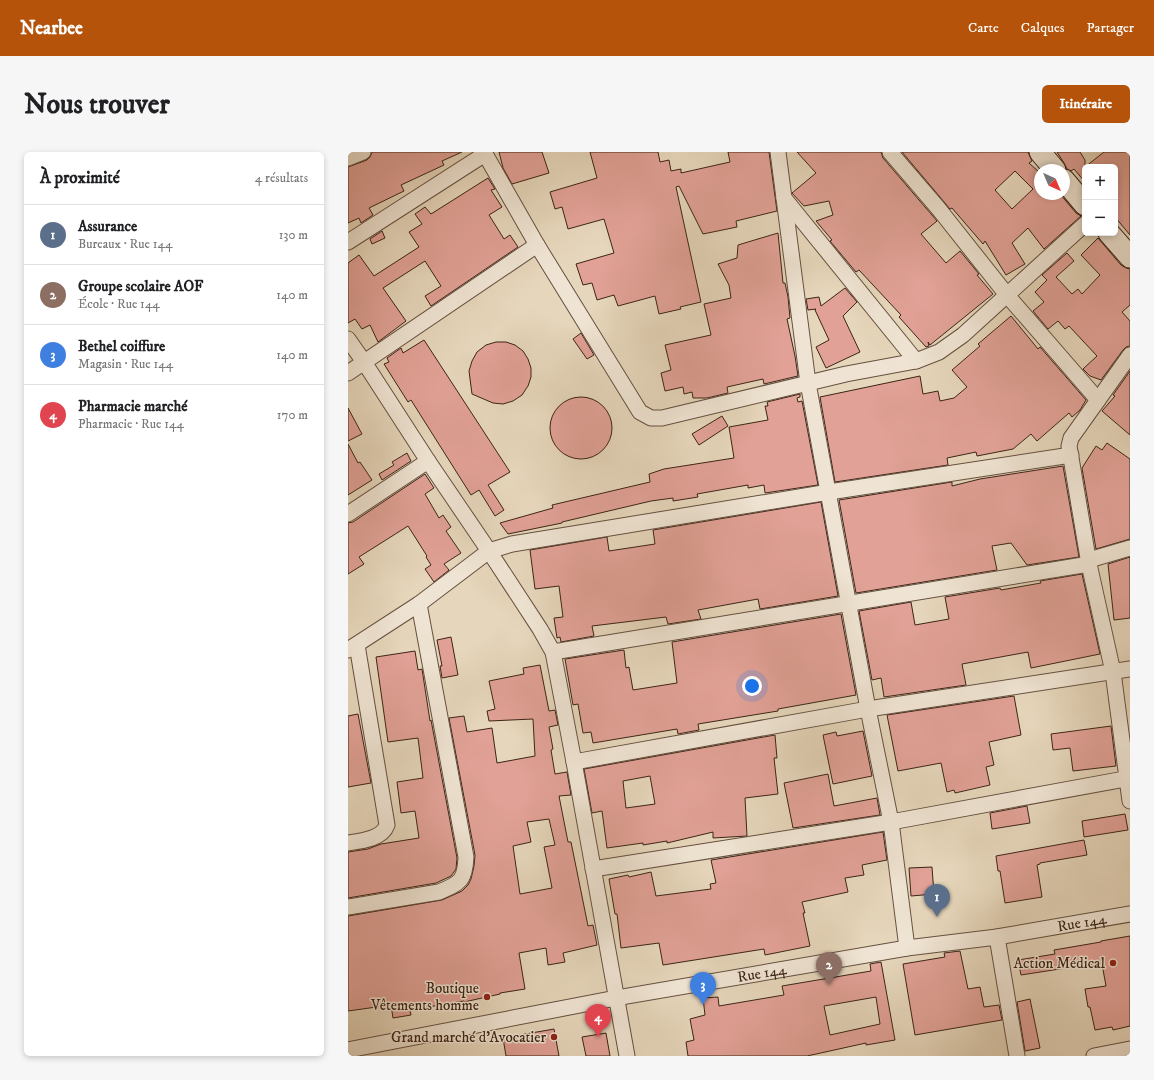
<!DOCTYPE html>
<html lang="fr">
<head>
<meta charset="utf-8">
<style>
  :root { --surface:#fff; --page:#f6f6f6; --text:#202124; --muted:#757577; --line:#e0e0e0; --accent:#b45309 }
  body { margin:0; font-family:"IM FELL DW Pica",serif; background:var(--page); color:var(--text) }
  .controls { position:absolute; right:12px; top:12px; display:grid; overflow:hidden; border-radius:6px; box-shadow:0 2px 6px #0003 }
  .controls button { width:36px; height:36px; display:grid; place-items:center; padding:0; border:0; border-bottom:1px solid var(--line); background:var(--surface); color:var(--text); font:20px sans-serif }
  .compass { position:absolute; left:686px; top:12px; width:36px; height:36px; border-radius:50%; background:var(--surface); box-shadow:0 2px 6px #0003; rotate:136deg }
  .you { position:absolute; left:404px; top:534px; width:14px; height:14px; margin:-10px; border:3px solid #fff; border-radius:50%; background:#1a73e8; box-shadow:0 0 0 6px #1a73e833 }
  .badge { display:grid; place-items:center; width:26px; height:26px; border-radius:50%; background:var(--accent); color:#fff; font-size:13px; font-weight:700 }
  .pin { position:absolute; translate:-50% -33px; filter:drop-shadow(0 1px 2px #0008) }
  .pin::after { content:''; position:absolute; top:21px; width:14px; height:12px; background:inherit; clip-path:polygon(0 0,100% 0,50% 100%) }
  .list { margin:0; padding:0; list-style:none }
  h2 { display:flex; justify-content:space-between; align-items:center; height:52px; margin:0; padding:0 16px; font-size:17px }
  h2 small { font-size:13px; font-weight:400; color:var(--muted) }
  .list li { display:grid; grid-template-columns:26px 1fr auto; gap:12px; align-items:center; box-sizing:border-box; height:60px; padding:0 16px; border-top:1px solid var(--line) }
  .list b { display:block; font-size:15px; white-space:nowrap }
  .list p { margin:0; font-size:13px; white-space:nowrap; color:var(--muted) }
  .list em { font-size:13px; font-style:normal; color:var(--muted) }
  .map { position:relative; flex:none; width:782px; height:904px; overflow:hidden; border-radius:6px }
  header { display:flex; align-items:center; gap:24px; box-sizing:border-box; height:56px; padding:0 20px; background:var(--accent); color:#fff }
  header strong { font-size:19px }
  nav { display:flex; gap:22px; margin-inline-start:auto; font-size:14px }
  .intro { display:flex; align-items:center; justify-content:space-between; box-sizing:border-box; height:96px; padding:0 24px }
  h1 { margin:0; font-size:28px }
  .button { padding:10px 18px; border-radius:6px; background:var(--accent); color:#fff; font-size:14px; font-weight:700 }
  main { display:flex; gap:24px; padding:0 24px }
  aside { flex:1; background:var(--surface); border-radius:6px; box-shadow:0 2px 6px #0003 }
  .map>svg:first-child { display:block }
  .building { fill:#e1a196; stroke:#3c2417; fill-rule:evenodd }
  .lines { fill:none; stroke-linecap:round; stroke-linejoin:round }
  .street-casing { stroke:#665040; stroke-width:17 }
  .secondary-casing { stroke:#3c2417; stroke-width:23 }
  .street { stroke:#efe4d3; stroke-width:15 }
  .secondary { stroke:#efe4d3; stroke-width:21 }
  .poi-dot { fill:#8f2418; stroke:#efe4d3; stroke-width:1.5 }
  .labels { text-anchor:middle; stroke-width:3; stroke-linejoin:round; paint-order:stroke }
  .street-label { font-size:15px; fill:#3c2417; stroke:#efe4d3 }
  .poi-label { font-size:15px; fill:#3c2417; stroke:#efe4d3; text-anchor:end }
</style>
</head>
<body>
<header>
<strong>Nearbee</strong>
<nav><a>Carte</a><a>Calques</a><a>Partager</a></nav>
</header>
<div class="intro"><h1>Nous trouver</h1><a class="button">Itinéraire</a></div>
<main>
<aside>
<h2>À proximité<small>4 résultats</small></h2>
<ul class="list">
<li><span class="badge" style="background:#5c6f8a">1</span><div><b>Assurance</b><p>Bureaux · Rue 144</p></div><em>130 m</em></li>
<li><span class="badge" style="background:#8d6e63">2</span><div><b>Groupe scolaire AOF</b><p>École · Rue 144</p></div><em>140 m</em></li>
<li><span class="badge" style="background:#3f7fe0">3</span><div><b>Bethel coiffure</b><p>Magasin · Rue 144</p></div><em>140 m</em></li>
<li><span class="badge" style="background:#e0444e">4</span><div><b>Pharmacie marché</b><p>Pharmacie · Rue 144</p></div><em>170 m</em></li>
</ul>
</aside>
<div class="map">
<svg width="782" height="904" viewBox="0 0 782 904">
  <rect width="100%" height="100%" fill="#e6d6bb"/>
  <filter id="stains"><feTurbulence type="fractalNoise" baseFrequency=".005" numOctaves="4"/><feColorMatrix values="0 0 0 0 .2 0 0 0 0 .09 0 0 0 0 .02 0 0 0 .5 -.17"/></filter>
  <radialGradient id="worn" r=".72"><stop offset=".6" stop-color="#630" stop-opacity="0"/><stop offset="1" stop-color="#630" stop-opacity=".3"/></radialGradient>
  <g class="building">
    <polygon points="24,0 114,0 94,9 96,13 53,33 56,39 21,56 25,63 13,71 11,66 0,71 0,15 19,8 22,5"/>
    <polygon points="151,0 194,0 201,21 164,32 155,16"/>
    <polygon points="242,0 310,0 312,10 321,8 323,19 333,17 333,21 382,10 380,0 421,0 429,59 388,69 389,75 355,82 331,34 328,35 353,150 332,155 333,157 311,162 307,144 270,154 266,143 249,148 244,131 235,133 228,112 266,101 256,67 220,77 214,55 207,57 202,40 249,26"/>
    <polygon points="449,0 533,0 535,6 589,69 573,82 598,111 612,99 631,122 629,123 645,142 582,193 580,190 581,194 578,195 551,165 553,163 511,118 508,120 482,89 484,88 468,69 485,63 481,49 456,54 444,41 468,21"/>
    <path d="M 554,0 L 680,0 L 684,9 L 681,11 L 692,21 L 692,42 L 712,42 L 728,61 L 733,64 L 696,97 L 680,76 L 664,91 L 677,112 L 658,123 L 637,89 L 635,92 L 604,56 L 602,57 ZM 667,19 L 685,37 L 664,57 L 647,38 Z"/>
    <polygon points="709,0 732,0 737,8 737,30 726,17 723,19 719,17 716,11"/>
    <polygon points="756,0 782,0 782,83 767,65 767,15 737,15"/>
    <polygon points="140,26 147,37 143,38 154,55 141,63 156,87 162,83 170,95 83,154 77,144 93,134 77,109 35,136 58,169 30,190 22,173 14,177 7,167 0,171 0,111 11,103 26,124 71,95 61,80 74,72 67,62 77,55 83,62"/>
    <polygon points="34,79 37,86 24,92 22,87"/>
    <polygon points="430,81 435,131 437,131 440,145 442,166 439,167 447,204 450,224 416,232 415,227 379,235 380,241 359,246 345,246 344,240 336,242 335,235 317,239 313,221 323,218 317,193 363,183 356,152 383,146 381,133 370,112 389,106 390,93"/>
    <polygon points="750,86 773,113 778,116 782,117 782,153 774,160 782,169 782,194 778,195 775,198 753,228 742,224 735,217 749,204 721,174 717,177 710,169 700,177 685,159 696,150 687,140 699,128 694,123 719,101 726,109 708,125 724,142 730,137 734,142 752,123 733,103"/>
    <polygon points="497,136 509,150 495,164 512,200 478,216 468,195 481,188 467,158 468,157 460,158 458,147 471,145 473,154"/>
    <polygon points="663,164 690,197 692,195 738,248 732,258 724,265 721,261 689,289 683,282 665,297 629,304 628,300 599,306 600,313 487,330 472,245 572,224 575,242 590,239 592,249 606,246 619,235 604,218 632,194 630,192"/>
    <polygon points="233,181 246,203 239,207 225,187"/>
    <polygon points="76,188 162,320 140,333 156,358 147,364 131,338 123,343 63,248 60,250 36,212 41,210 39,206 53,196 55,201"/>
    <polygon points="148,190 158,190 167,193 175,199 180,207 183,216 183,225 180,234 174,243 165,249 155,252 145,251 124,242 121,219 124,209 129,200 138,193"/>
    <polygon points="782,219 782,283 754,259 767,244 765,243"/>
    <polygon points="452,242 452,245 449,246 450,250 454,249 470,333 417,341 416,333 400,336 400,333 349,342 350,345 325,349 325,346 303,349 214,370 214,371 160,382 152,371 205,356 204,353 302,330 301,322 316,317 386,306 381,275 420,268 417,254 420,254 419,250"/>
    <circle cx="233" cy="276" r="31"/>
    <polygon points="0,256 14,282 0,289"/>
    <polygon points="374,264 380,274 351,293 344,282"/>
    <polygon points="759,291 782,307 782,387 748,397 734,316 748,294 754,298"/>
    <polygon points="0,292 10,311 12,310 24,328 0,343"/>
    <polygon points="59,301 63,309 34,328 31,322 46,313 44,310"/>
    <polygon points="715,314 731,405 679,413 663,391 644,394 649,418 508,441 491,348 604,330 604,334 632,327"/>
    <polygon points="77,322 86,336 77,342 91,366 95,363 103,375 98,379 113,401 96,412 101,418 86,430 77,417 83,413 78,405 79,404 60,374 11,405 16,412 0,422 0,371 5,370"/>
    <polygon points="473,350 490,444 412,457 410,447 350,458 353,467 320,472 318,465 244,474 246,484 213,490 212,485 209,486 206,466 215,465 211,434 187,437 182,398 259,385 261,399 307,392 305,378"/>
    <polygon points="782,405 782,466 766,468 760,412"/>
    <polygon points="734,422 752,502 683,516 680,500 614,512 618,533 536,545 533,526 524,528 511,459 563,450 567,473 601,467 597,445 652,436 653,438 693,431 692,429"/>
    <polygon points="493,462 508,543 430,557 430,559 350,572 351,578 330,582 329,577 245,591 243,580 235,581 230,552 225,553 217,507 276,498 278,516 281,515 285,538 329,531 324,490"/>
    <polygon points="103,485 110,523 94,526 92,514 94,514 89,488"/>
    <polygon points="67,499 70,518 74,517 82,569 83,568 109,706 108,717 103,724 88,731 0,746 0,700 20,697 33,692 71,686 67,659 53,661 49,630 75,626 70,586 40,590 28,505"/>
    <path d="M 192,513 L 201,559 L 207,558 L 210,573 L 201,575 L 205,597 L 203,598 L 207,622 L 219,620 L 223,643 L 211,644 L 220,690 L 223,690 L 240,774 L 245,773 L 249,793 L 215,801 L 217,810 L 200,813 L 198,796 L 171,801 L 177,837 L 152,841 L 152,842 L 116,850 L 116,849 L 62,858 L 63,863 L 45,866 L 43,853 L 0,859 L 0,764 L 94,748 L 114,739 L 120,733 L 123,727 L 126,714 L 127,703 L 101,566 L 116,564 L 119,580 L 144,576 L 149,611 L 187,604 L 185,567 L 141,569 L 139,559 L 147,557 L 141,529 L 176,522 L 175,516 ZM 201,667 L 207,693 L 196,695 L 204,736 L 172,742 L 165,694 L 183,690 L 179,670 Z"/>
    <polygon points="666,544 673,583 641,590 646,613 638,615 642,633 607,641 606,638 599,640 593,611 550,619 539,563"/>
    <polygon points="10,562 23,631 0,635 0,564"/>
    <polygon points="763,574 768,614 725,619 722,596 705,598 703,582"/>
    <polygon points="515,579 524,624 485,632 475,583 488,580 489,584"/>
    <path d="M 427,583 L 429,606 L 426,606 L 430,642 L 397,646 L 399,684 L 365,686 L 365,680 L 319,691 L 319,689 L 295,693 L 295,691 L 259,696 L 254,659 L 244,661 L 236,617 ZM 302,624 L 307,652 L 278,656 L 275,629 Z"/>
    <polygon points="480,622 486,654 529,646 532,663 445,676 436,631"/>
    <polygon points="679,654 682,671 644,677 642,661"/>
    <polygon points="777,662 780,678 736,685 734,669"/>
    <polygon points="535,680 539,708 514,713 516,723 497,726 500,740 454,750 457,761 455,761 462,794 417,803 416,797 315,813 311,791 273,796 269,762 267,762 261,727 280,723 281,725 303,720 308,744 363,737 362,732 368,731 363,708"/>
    <polygon points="736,688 739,703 692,711 692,712 689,713 694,745 657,751 652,719 650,719 648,704"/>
    <polygon points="584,715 586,742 563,744 561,716"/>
    <polygon points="782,784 782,874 765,878 764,875 747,878 742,855 740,855 737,837 758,834 754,812 744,813 744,812 673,823 670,808 707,802 706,798 753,790 753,789"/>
    <polygon points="612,799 620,837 632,835 636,855 651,853 654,868 567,883 555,812 597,805 596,801"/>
    <path d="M 533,810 L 547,888 L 518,893 L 518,891 L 459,904 L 340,904 L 338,890 L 346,888 L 342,867 L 357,863 L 355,846 L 370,845 L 371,854 L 436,843 L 434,834 L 523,819 L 522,812 ZM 528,845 L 532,872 L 482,883 L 476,854 Z"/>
    <polygon points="682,847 692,896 677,899 669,850"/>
    <polygon points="206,877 211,904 158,904 155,886"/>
    <polygon points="258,881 262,904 238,904 234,885"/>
  </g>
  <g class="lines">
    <g class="street-casing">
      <g id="street">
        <polyline points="136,0 189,93 292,260 303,266 314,266 498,222 568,209 591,200 615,183 737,72"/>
        <polyline points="430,0 460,231 520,557 543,670 559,796"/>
        <polyline points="542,0 590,56 659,143 750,248"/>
        <polyline points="0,6 15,0"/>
        <polyline points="436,46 568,209"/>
        <polyline points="0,90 137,2"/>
        <polyline points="0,187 16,210 80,309 141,399 192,477 205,500 226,610 279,904"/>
        <polyline points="782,203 723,286 721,294 741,412 765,520 782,649"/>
        <polyline points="0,221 189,93"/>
        <polyline points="0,362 80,309"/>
        <polyline points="741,408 782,396"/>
        <polyline points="0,498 71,452 141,399 164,392 481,340 723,303"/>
        <polyline points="205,500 741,412"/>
        <polyline points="226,610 520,557 782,517"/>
        <path d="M 0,691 C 14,689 34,687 39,673 L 9,493"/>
        <polyline points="245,717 543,670 782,626"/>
        <path d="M 0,755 L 91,740 C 113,731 117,728 118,705 L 71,452"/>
        <polyline points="649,785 669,904"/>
        <path id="s1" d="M 0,898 L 268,846 L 559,796 L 649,785 L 782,762"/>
        <polyline points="746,904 782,897"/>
      </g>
    </g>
    <g class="secondary-casing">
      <g id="secondary">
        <polyline points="692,0 707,18"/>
        <polyline points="716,28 737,53"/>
        <polyline points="761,81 782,105"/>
      </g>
    </g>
    <use href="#street" class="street"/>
    <use href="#secondary" class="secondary"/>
  </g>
  <g class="poi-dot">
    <circle cx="765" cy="811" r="4"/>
    <circle cx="139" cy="845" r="4"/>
    <circle cx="206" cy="885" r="4"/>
  </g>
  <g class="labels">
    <g class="street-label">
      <text dy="5" stroke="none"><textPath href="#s1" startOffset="745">Rue 144</textPath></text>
      <text dy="5" stroke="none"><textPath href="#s1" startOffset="421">Rue 144</textPath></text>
    </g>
    <g class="poi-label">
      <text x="757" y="816">Action Médical</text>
      <text x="131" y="841">Boutique<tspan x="131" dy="17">Vêtements homme</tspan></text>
      <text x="198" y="890">Grand marché d’Avocatier</text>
    </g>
  </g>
  <rect width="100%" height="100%" filter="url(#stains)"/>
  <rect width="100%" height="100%" fill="url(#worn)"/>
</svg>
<div class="controls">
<button>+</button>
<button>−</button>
</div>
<svg class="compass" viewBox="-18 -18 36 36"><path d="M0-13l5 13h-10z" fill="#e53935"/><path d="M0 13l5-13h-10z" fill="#757577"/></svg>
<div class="you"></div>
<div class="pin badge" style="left:589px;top:765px;background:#5c6f8a">1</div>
<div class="pin badge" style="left:481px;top:833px;background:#8d6e63">2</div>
<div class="pin badge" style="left:355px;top:853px;background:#3f7fe0">3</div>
<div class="pin badge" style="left:250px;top:885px;background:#e0444e">4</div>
</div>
</main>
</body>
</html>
